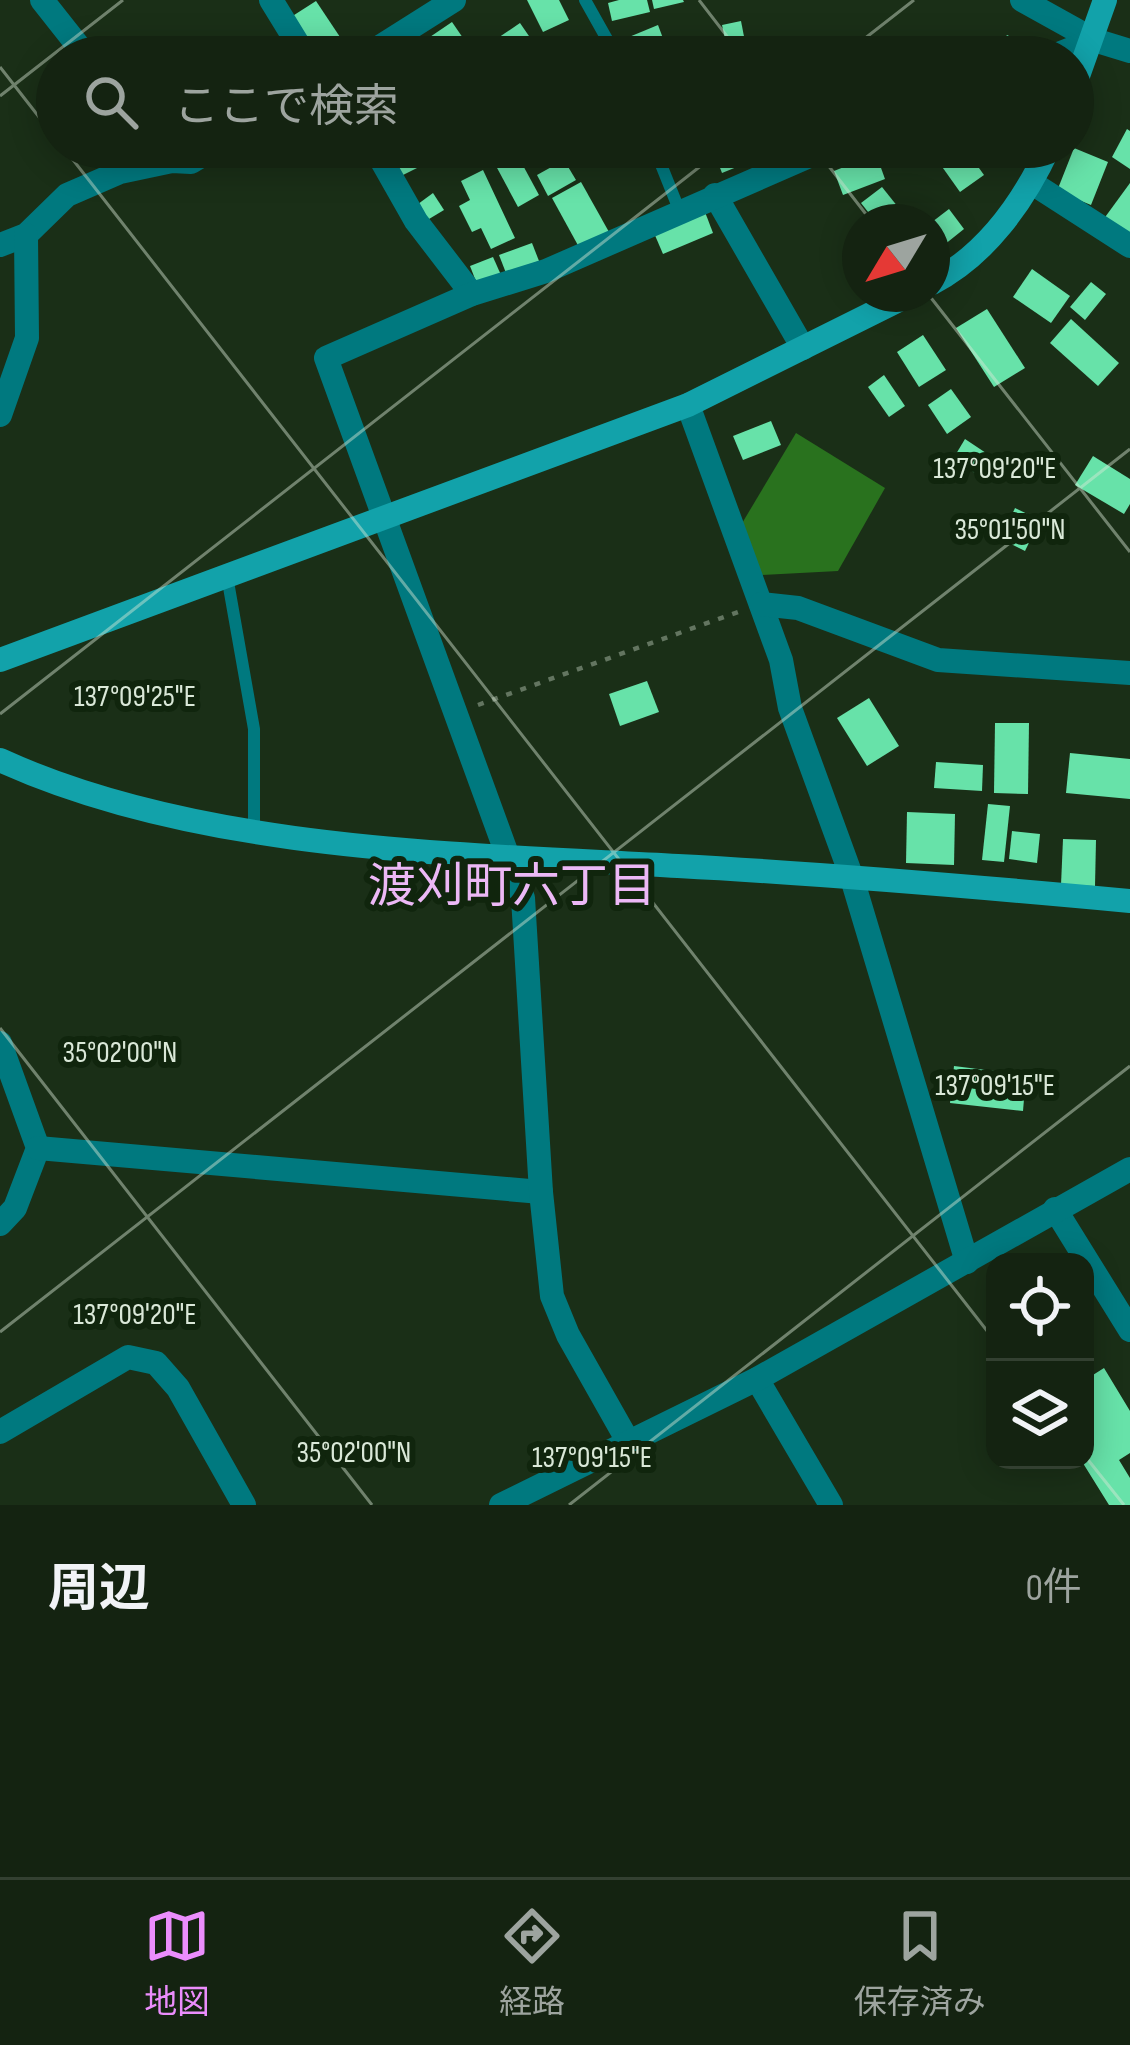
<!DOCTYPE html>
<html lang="ja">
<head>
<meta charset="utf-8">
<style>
  :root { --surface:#142311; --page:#1d2b1a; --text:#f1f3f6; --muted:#9da49f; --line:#334031; --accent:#eb8dfc }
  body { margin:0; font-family:"Sofia Sans Condensed","Noto Sans JP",sans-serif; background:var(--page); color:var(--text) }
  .controls { position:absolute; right:36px; bottom:36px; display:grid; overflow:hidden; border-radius:24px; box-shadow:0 6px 30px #0003 }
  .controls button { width:108px; height:108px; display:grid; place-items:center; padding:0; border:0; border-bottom:3px solid var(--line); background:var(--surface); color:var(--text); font:60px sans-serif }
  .compass { position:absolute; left:842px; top:204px; width:108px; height:108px; border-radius:50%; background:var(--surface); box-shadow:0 6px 30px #0003; rotate:232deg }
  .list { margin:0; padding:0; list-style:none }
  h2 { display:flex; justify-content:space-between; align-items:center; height:156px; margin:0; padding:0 48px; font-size:51px }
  h2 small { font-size:39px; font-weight:400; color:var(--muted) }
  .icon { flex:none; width:66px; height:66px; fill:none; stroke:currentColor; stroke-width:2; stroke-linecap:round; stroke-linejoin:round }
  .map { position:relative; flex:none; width:1130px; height:1505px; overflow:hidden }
  .search { position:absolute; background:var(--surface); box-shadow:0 6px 30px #0003; left:36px; right:36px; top:36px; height:132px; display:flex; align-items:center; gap:30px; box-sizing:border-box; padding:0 42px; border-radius:66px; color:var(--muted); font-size:45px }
  .sheet { height:372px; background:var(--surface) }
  nav { display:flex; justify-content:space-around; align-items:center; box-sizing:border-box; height:168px; border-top:3px solid var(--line); background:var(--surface); font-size:33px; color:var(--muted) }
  nav a { display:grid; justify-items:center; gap:6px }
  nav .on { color:var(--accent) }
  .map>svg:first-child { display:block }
  .forest { fill:#29721e }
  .building { fill:#67e2a9 }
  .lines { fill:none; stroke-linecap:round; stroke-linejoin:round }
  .path { stroke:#637560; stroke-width:4.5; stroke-dasharray:6 9; stroke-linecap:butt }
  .lane { stroke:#00797f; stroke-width:12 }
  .street { stroke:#00797f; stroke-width:24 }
  .secondary { stroke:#12a2aa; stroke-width:24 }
  .ticks { fill:none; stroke:#dae8d8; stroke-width:3; stroke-opacity:0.45 }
  .labels { text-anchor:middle; stroke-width:12; stroke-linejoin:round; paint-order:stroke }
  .neighbourhood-label { font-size:48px; fill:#ecb8f6; stroke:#10250d }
  .ticks-label { font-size:30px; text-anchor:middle; fill:#dae8d8; stroke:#10250d; stroke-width:12; stroke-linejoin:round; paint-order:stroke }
</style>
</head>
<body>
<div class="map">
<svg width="1130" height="1505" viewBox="0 0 1130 1505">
  <rect width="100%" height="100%" fill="#1a2f17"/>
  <polygon class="forest" points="796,433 885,488 838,571 760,575 741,525"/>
  <g class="building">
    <polygon points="527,0 559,0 569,20 543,32"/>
    <polygon points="619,0 647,0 650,12 612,21 608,3"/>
    <polygon points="652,0 683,0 684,2 654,9"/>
    <polygon points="316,1 346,46 330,57 317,57 291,17"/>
    <polygon points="741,21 748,57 729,57 722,25"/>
    <polygon points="452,22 476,57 435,57 424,41"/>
    <polygon points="520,23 531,39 505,57 498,57 489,44"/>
    <polygon points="658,25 670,57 637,57 629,37"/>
    <polygon points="1008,35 1019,57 960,57"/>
    <polygon points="544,37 553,51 545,57 516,57"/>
    <polygon points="1127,129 1130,131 1130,169 1112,157"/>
    <polygon points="381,147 416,147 425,164 397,178"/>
    <polygon points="449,147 480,147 458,161"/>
    <polygon points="501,147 513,147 539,195 518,207 489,153"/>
    <polygon points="520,147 567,147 531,166"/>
    <polygon points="589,147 617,147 596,159"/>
    <polygon points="629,147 644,147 651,162 640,167"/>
    <polygon points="681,147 703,147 708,158 689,166"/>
    <polygon points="712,147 742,147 749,162 722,173"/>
    <polygon points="928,147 964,147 984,175 960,192"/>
    <polygon points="1074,148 1108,162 1091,205 1057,191"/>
    <polygon points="876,154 885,179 843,195 834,171"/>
    <polygon points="564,160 576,180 548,196 537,175"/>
    <polygon points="483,170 515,238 491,249 481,228 472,232 459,206 470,200 461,181"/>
    <polygon points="581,182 609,232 580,249 552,198"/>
    <polygon points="1130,183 1130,239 1103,220"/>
    <polygon points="882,187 910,222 876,222 861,203"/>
    <polygon points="433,193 444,210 424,222 414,207"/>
    <polygon points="949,209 964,229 939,249 932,240 932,222"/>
    <polygon points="705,212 713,233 663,254 654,233"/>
    <polygon points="532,243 539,261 506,273 499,255"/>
    <polygon points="493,257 501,275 477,284 470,266"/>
    <polygon points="1032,269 1070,296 1051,323 1013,297"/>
    <polygon points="1091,282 1106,294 1085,320 1070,307"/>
    <polygon points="987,309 1025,368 994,387 956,328"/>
    <polygon points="1071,319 1119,363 1098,386 1050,343"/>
    <polygon points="923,335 946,370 919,387 897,352"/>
    <polygon points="884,375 905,406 889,417 868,387"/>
    <polygon points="951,389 971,417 947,434 928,405"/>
    <polygon points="771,421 781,445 743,460 733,436"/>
    <polygon points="965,439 995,459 983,478 953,459"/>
    <polygon points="1093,456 1130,479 1130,504 1124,514 1075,485"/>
    <polygon points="1015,508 1040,520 1025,551 1001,539"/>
    <polygon points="647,681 659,712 620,726 609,694"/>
    <polygon points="869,698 899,746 867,766 837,718"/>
    <polygon points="995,723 1029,723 1028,794 994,793"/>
    <polygon points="1070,753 1130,759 1130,799 1066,793"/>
    <polygon points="936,762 983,765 982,791 934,788"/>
    <polygon points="988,804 1010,806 1004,862 982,860"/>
    <polygon points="907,812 955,814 954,865 906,863"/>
    <polygon points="1012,831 1040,834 1037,863 1009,859"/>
    <polygon points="1063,839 1096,840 1095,886 1061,885"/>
    <polygon points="954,1066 1026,1075 1023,1111 950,1103"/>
    <polygon points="1104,1368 1130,1411 1130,1453 1119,1460 1130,1478 1130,1505 1109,1505 1081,1460 1085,1460 1085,1380"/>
  </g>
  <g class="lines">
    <polyline class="path" points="478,705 738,612"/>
    <g class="lane">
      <polyline points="585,0 617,57"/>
      <polyline points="654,147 680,212"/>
      <polyline points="227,576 254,729 254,831"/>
    </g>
    <g class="street">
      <polyline points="42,0 87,57"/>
      <polyline points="271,0 306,57"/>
      <polyline points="1022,0 1094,40 1130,51"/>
      <polyline points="364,57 454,0"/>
      <polyline points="1051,57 1094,40"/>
      <polyline points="374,147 416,221 472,294"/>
      <polyline points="1032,183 1130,246"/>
      <polyline points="715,195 803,348"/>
      <polyline points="0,245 26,235 67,195 120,172 172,161 191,162 216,147"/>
      <polyline points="688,405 781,660 790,708 851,875 967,1262"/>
      <polyline points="0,415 27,338 26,235"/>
      <polyline points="761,604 798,608 938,660 1130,673"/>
      <polyline points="0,1043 38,1148 15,1208 0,1224"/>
      <polyline points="38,1148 541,1192"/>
      <polyline points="1055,1209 1130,1330"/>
      <polyline points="757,1379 831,1505"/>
      <polyline points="0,1432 128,1357 156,1363 178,1388 244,1505"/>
      <polyline points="629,1443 568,1335 552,1296 541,1192 523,898 326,358 472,294 546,271 830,147"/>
      <polyline points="501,1505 757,1379 1130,1169"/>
    </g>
    <g class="secondary">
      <polyline points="1073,90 1105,0"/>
      <path d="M 932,283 C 986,255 1024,201 1049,147"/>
      <polyline points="0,660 688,405 911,294"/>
      <path d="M 0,760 C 199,851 461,854 678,866 C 829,874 979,887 1130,901"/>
    </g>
  </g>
  <path class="ticks" d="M 699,0 L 743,57M 841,57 L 914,0M 0,67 L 57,140M 0,96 L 123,0M 63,147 L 995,1341M 814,147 L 872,222M 928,294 L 1130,552M 0,714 L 725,147M 0,1028 L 372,1505M 0,1332 L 1130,449M 1085,1456 L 1124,1505M 569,1505 L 1130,1066"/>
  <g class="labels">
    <g class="neighbourhood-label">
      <text x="512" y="902">渡刈町六丁目</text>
    </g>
  </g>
  <g class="ticks-label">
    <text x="995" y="478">137°09'20"E</text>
    <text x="1010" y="539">35°01'50"N</text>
    <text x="135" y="706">137°09'25"E</text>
    <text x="120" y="1062">35°02'00"N</text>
    <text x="995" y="1095">137°09'15"E</text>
    <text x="135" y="1324">137°09'20"E</text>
    <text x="354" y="1462">35°02'00"N</text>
    <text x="592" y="1467">137°09'15"E</text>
  </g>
</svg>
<div class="controls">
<button><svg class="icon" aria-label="locate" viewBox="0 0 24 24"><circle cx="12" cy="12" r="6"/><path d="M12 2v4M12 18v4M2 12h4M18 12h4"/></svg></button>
<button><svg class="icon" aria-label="layers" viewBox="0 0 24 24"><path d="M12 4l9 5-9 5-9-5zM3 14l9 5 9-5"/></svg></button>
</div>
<svg class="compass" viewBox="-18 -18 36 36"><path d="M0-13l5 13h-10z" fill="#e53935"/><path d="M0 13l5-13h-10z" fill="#9da49f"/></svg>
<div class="search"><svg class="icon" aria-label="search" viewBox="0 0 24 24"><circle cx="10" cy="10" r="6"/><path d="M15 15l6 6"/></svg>ここで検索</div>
</div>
<section class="sheet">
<h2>周辺<small>0件</small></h2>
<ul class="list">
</ul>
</section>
<nav>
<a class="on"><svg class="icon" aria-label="map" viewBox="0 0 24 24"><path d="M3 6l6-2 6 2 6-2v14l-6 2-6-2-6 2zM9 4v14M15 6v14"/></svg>地図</a>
<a><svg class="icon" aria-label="directions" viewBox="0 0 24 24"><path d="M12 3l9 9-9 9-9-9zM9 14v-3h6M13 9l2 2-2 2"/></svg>経路</a>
<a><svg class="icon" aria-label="saved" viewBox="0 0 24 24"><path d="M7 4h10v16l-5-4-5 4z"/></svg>保存済み</a>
</nav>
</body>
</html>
